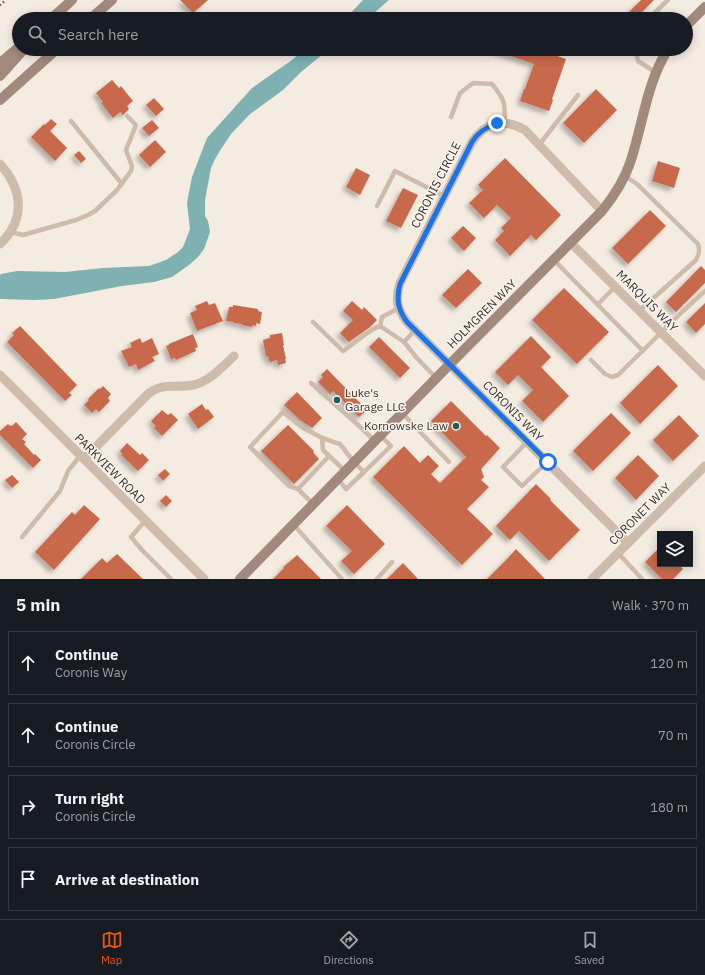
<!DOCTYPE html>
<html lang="en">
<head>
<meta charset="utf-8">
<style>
  :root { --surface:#171b24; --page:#20242c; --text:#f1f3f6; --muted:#9ea1a6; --line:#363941; --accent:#ea580c }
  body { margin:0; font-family:"IBM Plex Sans",sans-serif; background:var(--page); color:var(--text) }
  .controls { position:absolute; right:12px; bottom:12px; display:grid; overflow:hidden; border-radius:0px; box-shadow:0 2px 10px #0003 }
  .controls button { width:36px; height:36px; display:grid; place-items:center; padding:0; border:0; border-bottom:1px solid var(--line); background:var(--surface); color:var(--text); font:20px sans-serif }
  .stop { position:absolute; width:12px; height:12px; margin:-9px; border:3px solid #1a73e8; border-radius:50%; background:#fff }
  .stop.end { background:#1a73e8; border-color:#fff; box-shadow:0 1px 4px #0008 }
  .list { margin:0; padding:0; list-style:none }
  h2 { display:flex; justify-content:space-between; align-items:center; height:52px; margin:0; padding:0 16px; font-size:17px }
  h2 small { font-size:13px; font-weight:400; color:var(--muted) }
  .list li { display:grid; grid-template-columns:26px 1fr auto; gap:12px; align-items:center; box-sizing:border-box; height:64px; margin:0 8px 8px; padding:0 8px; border:1px solid var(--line); border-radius:0px }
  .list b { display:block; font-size:15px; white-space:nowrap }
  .list p { margin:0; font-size:13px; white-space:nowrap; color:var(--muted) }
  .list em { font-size:13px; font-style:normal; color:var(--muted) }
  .icon { flex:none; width:22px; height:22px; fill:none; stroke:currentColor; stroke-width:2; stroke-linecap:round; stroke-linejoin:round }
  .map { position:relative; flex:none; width:705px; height:579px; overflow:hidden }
  .search { position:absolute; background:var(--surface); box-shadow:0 2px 10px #0003; left:12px; right:12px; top:12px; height:44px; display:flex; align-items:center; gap:10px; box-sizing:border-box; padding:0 14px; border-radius:22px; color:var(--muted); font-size:15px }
  .sheet { height:340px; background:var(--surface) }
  nav { display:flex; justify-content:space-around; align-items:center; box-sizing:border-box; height:56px; border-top:1px solid var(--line); background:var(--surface); font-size:11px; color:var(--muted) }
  nav a { display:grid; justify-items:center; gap:2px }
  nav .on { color:var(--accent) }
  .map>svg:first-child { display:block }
  .water { fill:#7fb0b2 }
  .building { fill:#c8694b; filter:url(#shadow) }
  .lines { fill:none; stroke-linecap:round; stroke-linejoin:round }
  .lane { stroke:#cdbbac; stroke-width:4.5 }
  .street { stroke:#cdbbac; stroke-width:9 }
  .secondary { stroke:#a18a7d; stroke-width:10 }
  .rail { stroke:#3b302b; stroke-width:2.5; stroke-dasharray:1 3; stroke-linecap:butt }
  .route { stroke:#1a73e8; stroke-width:5 }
  .poi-dot { fill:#1f5a5e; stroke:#fbf5ee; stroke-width:1.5 }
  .labels { text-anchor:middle; stroke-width:3; stroke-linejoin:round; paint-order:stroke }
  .street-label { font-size:12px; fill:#3b302b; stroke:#fbf5ee }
  .poi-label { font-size:12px; fill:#3b302b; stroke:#fbf5ee; text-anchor:start }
</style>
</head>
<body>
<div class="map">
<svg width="705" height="579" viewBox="0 0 705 579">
  <defs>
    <filter id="shadow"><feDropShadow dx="-3.5" dy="3.5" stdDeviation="2" flood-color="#0004"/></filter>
  </defs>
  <rect width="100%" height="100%" fill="#f4ebe1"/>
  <g class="water">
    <polygon points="363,0 389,0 367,19 342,19 348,16"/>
    <polygon points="304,49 329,49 301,72 283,90 249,115 231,134 221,149 215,159 211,168 205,200 205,216 208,221 210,232 204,249 198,257 189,265 172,277 154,282 122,286 54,299 35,300 0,299 0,275 1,274 17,271 65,272 103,268 149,266 166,260 178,252 183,247 190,229 187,203 189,192 192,177 207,138 252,88 292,60"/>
  </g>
  <g class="building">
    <polygon points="180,0 208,0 193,13"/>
    <polygon points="641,0 654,0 636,18 629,12"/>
    <polygon points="494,49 537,49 566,59 552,99 553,100 549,111 520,101 524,89 525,89 534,64 494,50"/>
    <polygon points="112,80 119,88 121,86 133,101 127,106 129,109 123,115 120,112 113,118 101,103 103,102 96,93"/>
    <polygon points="596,89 617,110 584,143 563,123"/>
    <polygon points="154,98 164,109 156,116 146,105"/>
    <polygon points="51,119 57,124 50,131 67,148 55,161 31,137 44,124 45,125"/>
    <polygon points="152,120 159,128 149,136 142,128"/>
    <polygon points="155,140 166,152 150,167 139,155"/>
    <polygon points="79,151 86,159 81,163 74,155"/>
    <polygon points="505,158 561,215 536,240 531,235 510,256 495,240 504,231 501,228 511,218 497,205 484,218 469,203 483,190 478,185"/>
    <polygon points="658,161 680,168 674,188 652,181"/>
    <polygon points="356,168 370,175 360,195 346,187"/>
    <polygon points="403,188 418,195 401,228 386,221"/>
    <polygon points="650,210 666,226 628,264 612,248"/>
    <polygon points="463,226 476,238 464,251 451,238"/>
    <polygon points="701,266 705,270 705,283 676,312 666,302"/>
    <polygon points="468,269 482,283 456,308 442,295"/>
    <polygon points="564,288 609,332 577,364 532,320"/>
    <polygon points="207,301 209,305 215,303 223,321 197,331 190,313 197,310 195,306"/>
    <polygon points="352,301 362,310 364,307 377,320 370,327 349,342 340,333 353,320 343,311"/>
    <polygon points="705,303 705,324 696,333 686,322"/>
    <polygon points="233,305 258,309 258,311 262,312 260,324 256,323 256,326 253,325 252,327 242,325 242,324 234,323 234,322 226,321 229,307 233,307"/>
    <polygon points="20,326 77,385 69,393 72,395 65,401 7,342 14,335 12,333"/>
    <polygon points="282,333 284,345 283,345 286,359 285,359 286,363 278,365 277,360 270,362 268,356 266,357 263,340 270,338 270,335"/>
    <polygon points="193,334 198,347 195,348 196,351 176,360 175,358 171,359 166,346 169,345 169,344"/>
    <polygon points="531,336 551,357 541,367 569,396 543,422 522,401 533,390 518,375 508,385 495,372"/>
    <polygon points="379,337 410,368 400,378 369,347"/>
    <polygon points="140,338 142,343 152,338 159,354 152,357 155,361 138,370 136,364 129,367 121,351 132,347 130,343"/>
    <polygon points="658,365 678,386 640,424 620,403"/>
    <polygon points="327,369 367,410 359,417 333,391 330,394 318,382 323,377 321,375"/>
    <polygon points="103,386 111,394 108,398 110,401 99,412 96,409 92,413 84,405 89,400 88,399 99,388 100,389"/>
    <polygon points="297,392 322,418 312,428 300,420 284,405"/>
    <polygon points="451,401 486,436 487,435 500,448 481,469 484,477 481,480 489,487 467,509 493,534 462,565 373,477 404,446 420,463 428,455 439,466 431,474 440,483 466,457 431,421"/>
    <polygon points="202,404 206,410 208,409 214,417 198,429 188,414"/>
    <polygon points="162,410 168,415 171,413 178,420 162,436 154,428 156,426 151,421"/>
    <polygon points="611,413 631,433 593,471 573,451"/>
    <polygon points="679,415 699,436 673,461 653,440"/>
    <polygon points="16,422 27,434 22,439 26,442 24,444 34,455 35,454 41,460 33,468 0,435 0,431 8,424 10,426 11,425 12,426"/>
    <polygon points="288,425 314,451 313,452 319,459 294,484 261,451"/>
    <polygon points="127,443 140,455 142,453 149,460 138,471 121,455 123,454 120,451"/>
    <polygon points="638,455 659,476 636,500 615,478"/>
    <polygon points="165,469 170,474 163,481 158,475"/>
    <polygon points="12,475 19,482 12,488 5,480"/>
    <polygon points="536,484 551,499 550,500 580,530 549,561 519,531 510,540 496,526"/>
    <polygon points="166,495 172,501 166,507 160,501"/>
    <polygon points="84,505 100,519 54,570 35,552 72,512 75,515"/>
    <polygon points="347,505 385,544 354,574 341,561 352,551 326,526"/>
    <polygon points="660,547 660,564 678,564 683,569 673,579 662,579 645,562"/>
    <polygon points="516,549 545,579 487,579 508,558"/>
    <polygon points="117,554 143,579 81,579 102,558 107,563"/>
    <polygon points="297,555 321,579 273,579 284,568 283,567 288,563"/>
    <polygon points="403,563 418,579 387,579"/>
  </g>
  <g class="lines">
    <g class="lane">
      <polyline points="648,19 668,0"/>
      <polyline points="635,49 638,61 655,72"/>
      <path d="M 451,117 L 460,93 L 473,83 L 492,84 C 505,100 505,102 505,123"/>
      <polyline points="71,121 122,184"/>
      <polyline points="539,145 578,95"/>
      <path d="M 625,176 L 637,184 L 698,244 C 700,251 699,254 696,260 L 639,311"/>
      <polyline points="377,206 395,171 444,196"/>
      <polyline points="11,232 23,235 76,220 88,215 95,211 117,190 131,171 132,166 126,150 136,125 127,116"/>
      <polyline points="554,260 643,351"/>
      <polyline points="598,304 615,287"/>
      <path d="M 313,322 L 343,351 C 354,344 369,329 380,326 L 404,342 L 417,358 L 436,378"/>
      <polyline points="380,326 382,317 399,308"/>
      <polyline points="404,342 415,330"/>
      <polyline points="591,360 605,374 612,377 618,375 682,312 705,291"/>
      <polyline points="311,383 357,424 375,441"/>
      <polyline points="402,413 449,462"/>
      <polyline points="527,442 503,467 522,486 547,462"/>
      <polyline points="345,471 323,450 322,438 340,444 354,462 364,472 391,446 380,435"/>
      <polyline points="338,479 346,489 364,472"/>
      <polyline points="298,489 289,486 250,447 283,412 302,427 322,438"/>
      <polyline points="313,504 298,489 329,456"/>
      <polyline points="145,521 131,537 142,550 171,579"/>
      <polyline points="293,524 342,579"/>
      <polyline points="22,537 60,491 68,471 80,456"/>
      <polyline points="618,553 642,579"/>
      <polyline points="377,579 392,562"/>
    </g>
    <g class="street">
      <path d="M 0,164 C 23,190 26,219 0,244"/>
      <path d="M 602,211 L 525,130 C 505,118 485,122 472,142 L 400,283 C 395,299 397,309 407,322 L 628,543"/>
      <polyline points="571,243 705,376"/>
      <polyline points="0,375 204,579"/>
      <path d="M 84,459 L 148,394 C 166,381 174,389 193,385 C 210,381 222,367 234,356"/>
      <polyline points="592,579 705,466"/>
    </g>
    <g class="secondary">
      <polyline points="51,19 72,0"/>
      <polyline points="90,19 112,0"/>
      <polyline points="686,26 705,7"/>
      <polyline points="0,63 19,47"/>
      <polyline points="0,76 17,57 24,49"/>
      <polyline points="0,100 57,49"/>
      <path d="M 240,579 L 450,364 L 602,211 C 614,196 624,181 630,163 C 643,125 646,84 668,49"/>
    </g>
    <polyline class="rail" points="0,5 6,0"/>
  </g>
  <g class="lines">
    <path class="route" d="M 497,123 C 486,127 478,132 472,142 L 400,284 C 396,299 398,310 407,322 L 548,462"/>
  </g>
  <g class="poi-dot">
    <circle cx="337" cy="400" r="4"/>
    <circle cx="456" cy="426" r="4"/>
  </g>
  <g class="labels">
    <g class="street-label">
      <text transform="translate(436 185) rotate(-63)" y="4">CORONIS CIRCLE</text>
      <text transform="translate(647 301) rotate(45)" y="4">MARQUIS WAY</text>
      <text transform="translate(482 314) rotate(-45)" y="4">HOLMGREN WAY</text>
      <text transform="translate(513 411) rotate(45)" y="4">CORONIS WAY</text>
      <text transform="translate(110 469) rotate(45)" y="4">PARKVIEW ROAD</text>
      <text transform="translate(640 514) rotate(-45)" y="4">CORONET WAY</text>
    </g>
    <g class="poi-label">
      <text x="345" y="397">Luke's<tspan x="345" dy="14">Garage LLC</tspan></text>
      <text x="448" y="430" text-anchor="end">Kornowske Law</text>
    </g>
  </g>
</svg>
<div class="controls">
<button><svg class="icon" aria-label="layers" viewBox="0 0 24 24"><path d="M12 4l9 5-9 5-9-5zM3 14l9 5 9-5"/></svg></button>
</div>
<div class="stop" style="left:548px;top:462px"></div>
<div class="stop end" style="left:497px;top:123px"></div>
<div class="search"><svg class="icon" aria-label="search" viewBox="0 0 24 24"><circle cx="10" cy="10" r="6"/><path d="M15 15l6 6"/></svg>Search here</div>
</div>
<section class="sheet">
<h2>5 min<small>Walk · 370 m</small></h2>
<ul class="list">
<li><svg class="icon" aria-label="ahead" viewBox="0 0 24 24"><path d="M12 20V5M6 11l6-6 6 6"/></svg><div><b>Continue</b><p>Coronis Way</p></div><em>120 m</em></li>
<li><svg class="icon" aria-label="ahead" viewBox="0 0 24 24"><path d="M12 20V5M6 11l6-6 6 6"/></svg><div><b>Continue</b><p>Coronis Circle</p></div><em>70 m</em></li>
<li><svg class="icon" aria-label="right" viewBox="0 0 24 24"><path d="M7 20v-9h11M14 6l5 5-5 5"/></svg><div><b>Turn right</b><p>Coronis Circle</p></div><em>180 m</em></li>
<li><svg class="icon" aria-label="arrive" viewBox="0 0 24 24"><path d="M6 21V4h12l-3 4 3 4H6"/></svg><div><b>Arrive at destination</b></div></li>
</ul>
</section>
<nav>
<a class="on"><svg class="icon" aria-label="map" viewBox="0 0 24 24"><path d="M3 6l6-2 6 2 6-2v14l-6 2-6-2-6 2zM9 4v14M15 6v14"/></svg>Map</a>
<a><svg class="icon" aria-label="directions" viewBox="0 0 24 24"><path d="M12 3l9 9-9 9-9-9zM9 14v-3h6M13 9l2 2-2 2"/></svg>Directions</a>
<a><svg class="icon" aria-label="saved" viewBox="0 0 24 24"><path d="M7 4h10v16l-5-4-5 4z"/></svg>Saved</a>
</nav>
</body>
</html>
